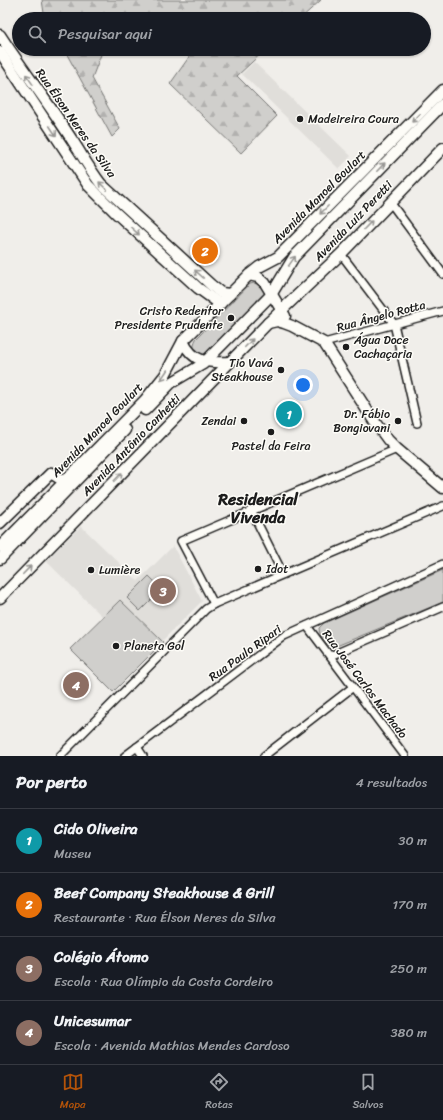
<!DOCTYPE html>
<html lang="pt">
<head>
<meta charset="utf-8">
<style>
  :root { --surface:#171b24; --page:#242831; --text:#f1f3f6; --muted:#9ea1a6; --line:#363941; --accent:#b45309 }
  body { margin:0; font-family:Sriracha,sans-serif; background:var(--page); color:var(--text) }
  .you { position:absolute; left:303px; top:385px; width:14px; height:14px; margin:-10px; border:3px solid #fff; border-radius:50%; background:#1a73e8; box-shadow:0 0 0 6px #1a73e833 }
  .badge { display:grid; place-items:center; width:26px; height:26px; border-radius:50%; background:var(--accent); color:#fff; font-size:13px; font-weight:700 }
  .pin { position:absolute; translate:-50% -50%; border:2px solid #fff; box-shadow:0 1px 4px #0006 }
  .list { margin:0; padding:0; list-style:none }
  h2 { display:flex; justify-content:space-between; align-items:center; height:52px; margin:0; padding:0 16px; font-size:17px }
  h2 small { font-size:13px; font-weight:400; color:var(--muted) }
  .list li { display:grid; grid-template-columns:26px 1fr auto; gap:12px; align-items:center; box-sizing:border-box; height:64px; padding:0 16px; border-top:1px solid var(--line) }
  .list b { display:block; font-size:15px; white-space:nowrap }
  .list p { margin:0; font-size:13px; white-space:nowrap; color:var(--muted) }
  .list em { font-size:13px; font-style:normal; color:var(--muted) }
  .icon { flex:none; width:22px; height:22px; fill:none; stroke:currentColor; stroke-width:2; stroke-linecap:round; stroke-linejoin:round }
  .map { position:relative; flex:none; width:443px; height:756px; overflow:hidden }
  .search { position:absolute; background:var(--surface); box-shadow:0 1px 3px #0004; left:12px; right:12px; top:12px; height:44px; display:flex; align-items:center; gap:10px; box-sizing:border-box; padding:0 14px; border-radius:22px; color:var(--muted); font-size:15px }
  .sheet { height:308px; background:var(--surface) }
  nav { display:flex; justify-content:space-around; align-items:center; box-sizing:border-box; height:56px; border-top:1px solid var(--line); background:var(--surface); font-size:11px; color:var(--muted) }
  nav a { display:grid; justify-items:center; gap:2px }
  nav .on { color:var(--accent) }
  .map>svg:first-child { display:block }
  .built { fill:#e0deda }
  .green { fill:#d0cfcc; stroke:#767674 }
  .forest { fill:url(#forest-firs); stroke:#767674 }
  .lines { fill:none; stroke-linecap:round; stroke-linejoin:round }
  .street-casing { stroke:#1c1c1c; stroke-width:10 }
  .secondary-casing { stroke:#1c1c1c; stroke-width:13 }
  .street { stroke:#fdfcf7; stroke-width:7 }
  .secondary { stroke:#fdfcf7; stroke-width:10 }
  .oneway { stroke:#989794 }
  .poi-dot { fill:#1c1c1c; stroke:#fdfcf7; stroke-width:1.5 }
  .labels { text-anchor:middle; stroke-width:3; stroke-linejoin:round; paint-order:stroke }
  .poi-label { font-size:12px; fill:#1c1c1c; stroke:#fdfcf7; text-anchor:start }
  .street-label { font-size:12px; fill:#1c1c1c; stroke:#fdfcf7 }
  .district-label { font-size:16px; font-weight:bold; fill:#1c1c1c; stroke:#fdfcf7 }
</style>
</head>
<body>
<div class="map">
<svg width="443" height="756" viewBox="0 0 443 756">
  <defs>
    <pattern id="forest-firs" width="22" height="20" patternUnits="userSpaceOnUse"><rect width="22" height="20" fill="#d0cfcc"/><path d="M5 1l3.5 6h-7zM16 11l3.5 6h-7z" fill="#b2b1af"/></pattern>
  </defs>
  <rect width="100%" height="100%" fill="#f0eeea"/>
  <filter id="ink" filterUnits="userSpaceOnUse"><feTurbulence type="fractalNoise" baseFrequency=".025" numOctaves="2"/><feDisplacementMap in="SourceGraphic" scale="8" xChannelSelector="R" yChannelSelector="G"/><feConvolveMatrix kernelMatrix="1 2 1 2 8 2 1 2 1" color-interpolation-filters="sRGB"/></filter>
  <g filter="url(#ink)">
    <g class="built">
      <polygon points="254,62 351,156 339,169 242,74"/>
      <polygon points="81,526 138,581 173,546 202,601 162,641 120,600 103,617 46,561"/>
    </g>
    <g class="green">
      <path d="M 254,283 C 262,284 266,288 265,296 L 209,353 L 199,355 C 194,349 192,347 196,339 L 250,284 Z"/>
      <path d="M 443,570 L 443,602 L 334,647 C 326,646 319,636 319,628 L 324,623 Z"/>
      <polygon points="149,576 162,589 140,611 127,598"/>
      <polygon points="120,600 163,642 113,692 70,649"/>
    </g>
    <g class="forest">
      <polygon points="42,0 321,0 300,19 47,19 44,13"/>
      <polygon points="64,49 111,49 102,52 92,78 120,129 112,137"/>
      <polygon points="187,49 266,49 237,76 277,116 241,153 170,84 194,50"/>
    </g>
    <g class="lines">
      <g class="street-casing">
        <g id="street">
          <polyline points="390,202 443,274"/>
          <polyline points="341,254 394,324 417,423"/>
          <polyline points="324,343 443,311"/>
          <polyline points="251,510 283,574"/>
          <polyline points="214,604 181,541 397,449"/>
          <polyline points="307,626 405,756"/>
          <polyline points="330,656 443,607"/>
          <polyline points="137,747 143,756"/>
          <polyline points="60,756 206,609 214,604 443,506"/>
          <polyline points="125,756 284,636 443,564"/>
          <polyline points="264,756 353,687"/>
        </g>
      </g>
      <g class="secondary-casing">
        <g id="secondary">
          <path d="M 0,35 C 24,72 51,106 74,143 C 83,157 91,171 101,184 L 211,285 L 221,293 L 230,294"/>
          <polyline points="0,52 88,185 116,213 198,288 220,304"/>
          <polyline points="249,275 258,277 265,283 285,316"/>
          <polyline points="268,323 277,321 284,323 292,326 324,343 374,421 388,440 397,449 443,488"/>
          <path d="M 183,341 C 193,363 208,363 230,362"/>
          <polyline points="145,410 171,383 203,364 271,295 294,257 443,104"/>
          <polyline points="0,523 51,473 65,482"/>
          <polyline points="0,547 145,400 165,375 183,341 249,275 259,267 278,257 443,90"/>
          <polyline points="0,559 125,430"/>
          <polyline points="0,598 268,323 341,254 443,148"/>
        </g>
      </g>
      <use href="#street" class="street"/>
      <use href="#secondary" class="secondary"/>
    </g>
    <defs><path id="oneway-shaft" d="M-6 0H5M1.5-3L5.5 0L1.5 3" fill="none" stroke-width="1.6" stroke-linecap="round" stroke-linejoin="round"/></defs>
    <g class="oneway">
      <use href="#oneway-shaft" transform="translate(29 79) rotate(-125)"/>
      <use href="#oneway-shaft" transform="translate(416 118) rotate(135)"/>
      <use href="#oneway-shaft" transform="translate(53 131) rotate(56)"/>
      <use href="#oneway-shaft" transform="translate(381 167) rotate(-46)"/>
      <use href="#oneway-shaft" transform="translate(103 186) rotate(-135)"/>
      <use href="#oneway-shaft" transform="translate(324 210) rotate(135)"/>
      <use href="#oneway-shaft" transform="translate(368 225) rotate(-46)"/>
      <use href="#oneway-shaft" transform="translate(135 231) rotate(42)"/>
      <use href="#oneway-shaft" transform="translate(292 261) rotate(-55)"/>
      <use href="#oneway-shaft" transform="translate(199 274) rotate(-138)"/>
      <use href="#oneway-shaft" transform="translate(249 343) rotate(-46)"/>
      <use href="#oneway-shaft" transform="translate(164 375) rotate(124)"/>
      <use href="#oneway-shaft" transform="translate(118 477) rotate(-46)"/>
      <use href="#oneway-shaft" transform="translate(27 570) rotate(-46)"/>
    </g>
  </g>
  <g class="poi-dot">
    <circle cx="300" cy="119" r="4"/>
    <circle cx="231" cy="318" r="4"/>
    <circle cx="346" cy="347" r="4"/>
    <circle cx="281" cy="370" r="4"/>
    <circle cx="244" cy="421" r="4"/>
    <circle cx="398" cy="421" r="4"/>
    <circle cx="271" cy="432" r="4"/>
    <circle cx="258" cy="569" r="4"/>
    <circle cx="91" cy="570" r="4"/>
    <circle cx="116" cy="646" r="4"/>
  </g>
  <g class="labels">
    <g class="poi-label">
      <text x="308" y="123">Madeireira Coura</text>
      <text x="223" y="315" text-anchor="end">Cristo Redentor<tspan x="223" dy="14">Presidente Prudente</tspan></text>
      <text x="354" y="344">Água Doce<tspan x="354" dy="14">Cachaçaria</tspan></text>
      <text x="273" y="367" text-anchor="end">Tio Vavá<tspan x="273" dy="14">Steakhouse</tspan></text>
      <text x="390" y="418" text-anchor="end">Dr. Fábio<tspan x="390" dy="14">Bongiovani</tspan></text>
      <text x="236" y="425" text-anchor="end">Zendai</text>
      <text x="271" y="450" text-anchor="middle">Pastel da Feira</text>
      <text x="266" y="573">Idot</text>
      <text x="99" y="574">Lumière</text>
      <text x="124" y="650">Planeta Gol</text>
    </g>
    <g class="street-label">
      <text transform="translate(76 123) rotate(55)" y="4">Rua Élson Neres da Silva</text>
      <text transform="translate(319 197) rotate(-45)" y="4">Avenida Manoel Goulart</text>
      <text transform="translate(353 221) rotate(-46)" y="4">Avenida Luiz Peretti</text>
      <text transform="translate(381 316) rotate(-15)" y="4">Rua Ângelo Rotta</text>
      <text transform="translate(97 430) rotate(-46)" y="4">Avenida Manoel Goulart</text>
      <text transform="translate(131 445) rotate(-46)" y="4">Avenida Antônio Canhetti</text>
      <text transform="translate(245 653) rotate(-36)" y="4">Rua Paulo Ripari</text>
      <text transform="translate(365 684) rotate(53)" y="4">Rua José Carlos Machado</text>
    </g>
    <g class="district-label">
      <text x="258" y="505">Residencial<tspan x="258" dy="18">Vivenda</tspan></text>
    </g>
  </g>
</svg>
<div class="you"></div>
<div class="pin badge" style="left:289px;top:414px;background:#0f9aa8">1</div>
<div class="pin badge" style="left:205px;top:251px;background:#e8710a">2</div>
<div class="pin badge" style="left:163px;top:591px;background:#8d6e63">3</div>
<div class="pin badge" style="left:76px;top:685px;background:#8d6e63">4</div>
<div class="search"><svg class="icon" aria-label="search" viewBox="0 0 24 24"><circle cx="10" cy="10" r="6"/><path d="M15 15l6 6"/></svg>Pesquisar aqui</div>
</div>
<section class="sheet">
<h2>Por perto<small>4 resultados</small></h2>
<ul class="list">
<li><span class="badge" style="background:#0f9aa8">1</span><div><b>Cido Oliveira</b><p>Museu</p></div><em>30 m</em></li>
<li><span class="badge" style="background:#e8710a">2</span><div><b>Beef Company Steakhouse &amp; Grill</b><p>Restaurante · Rua Élson Neres da Silva</p></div><em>170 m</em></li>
<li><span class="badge" style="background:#8d6e63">3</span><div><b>Colégio Átomo</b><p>Escola · Rua Olímpio da Costa Cordeiro</p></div><em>250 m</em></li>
<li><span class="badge" style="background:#8d6e63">4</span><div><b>Unicesumar</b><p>Escola · Avenida Mathias Mendes Cardoso</p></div><em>380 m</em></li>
</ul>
</section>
<nav>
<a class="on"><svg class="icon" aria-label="map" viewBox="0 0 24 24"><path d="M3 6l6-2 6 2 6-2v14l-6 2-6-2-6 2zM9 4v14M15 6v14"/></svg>Mapa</a>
<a><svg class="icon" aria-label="directions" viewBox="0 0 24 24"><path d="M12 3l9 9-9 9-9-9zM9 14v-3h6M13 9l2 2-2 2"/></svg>Rotas</a>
<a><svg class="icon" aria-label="saved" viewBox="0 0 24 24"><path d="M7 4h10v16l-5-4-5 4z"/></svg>Salvos</a>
</nav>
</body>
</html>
